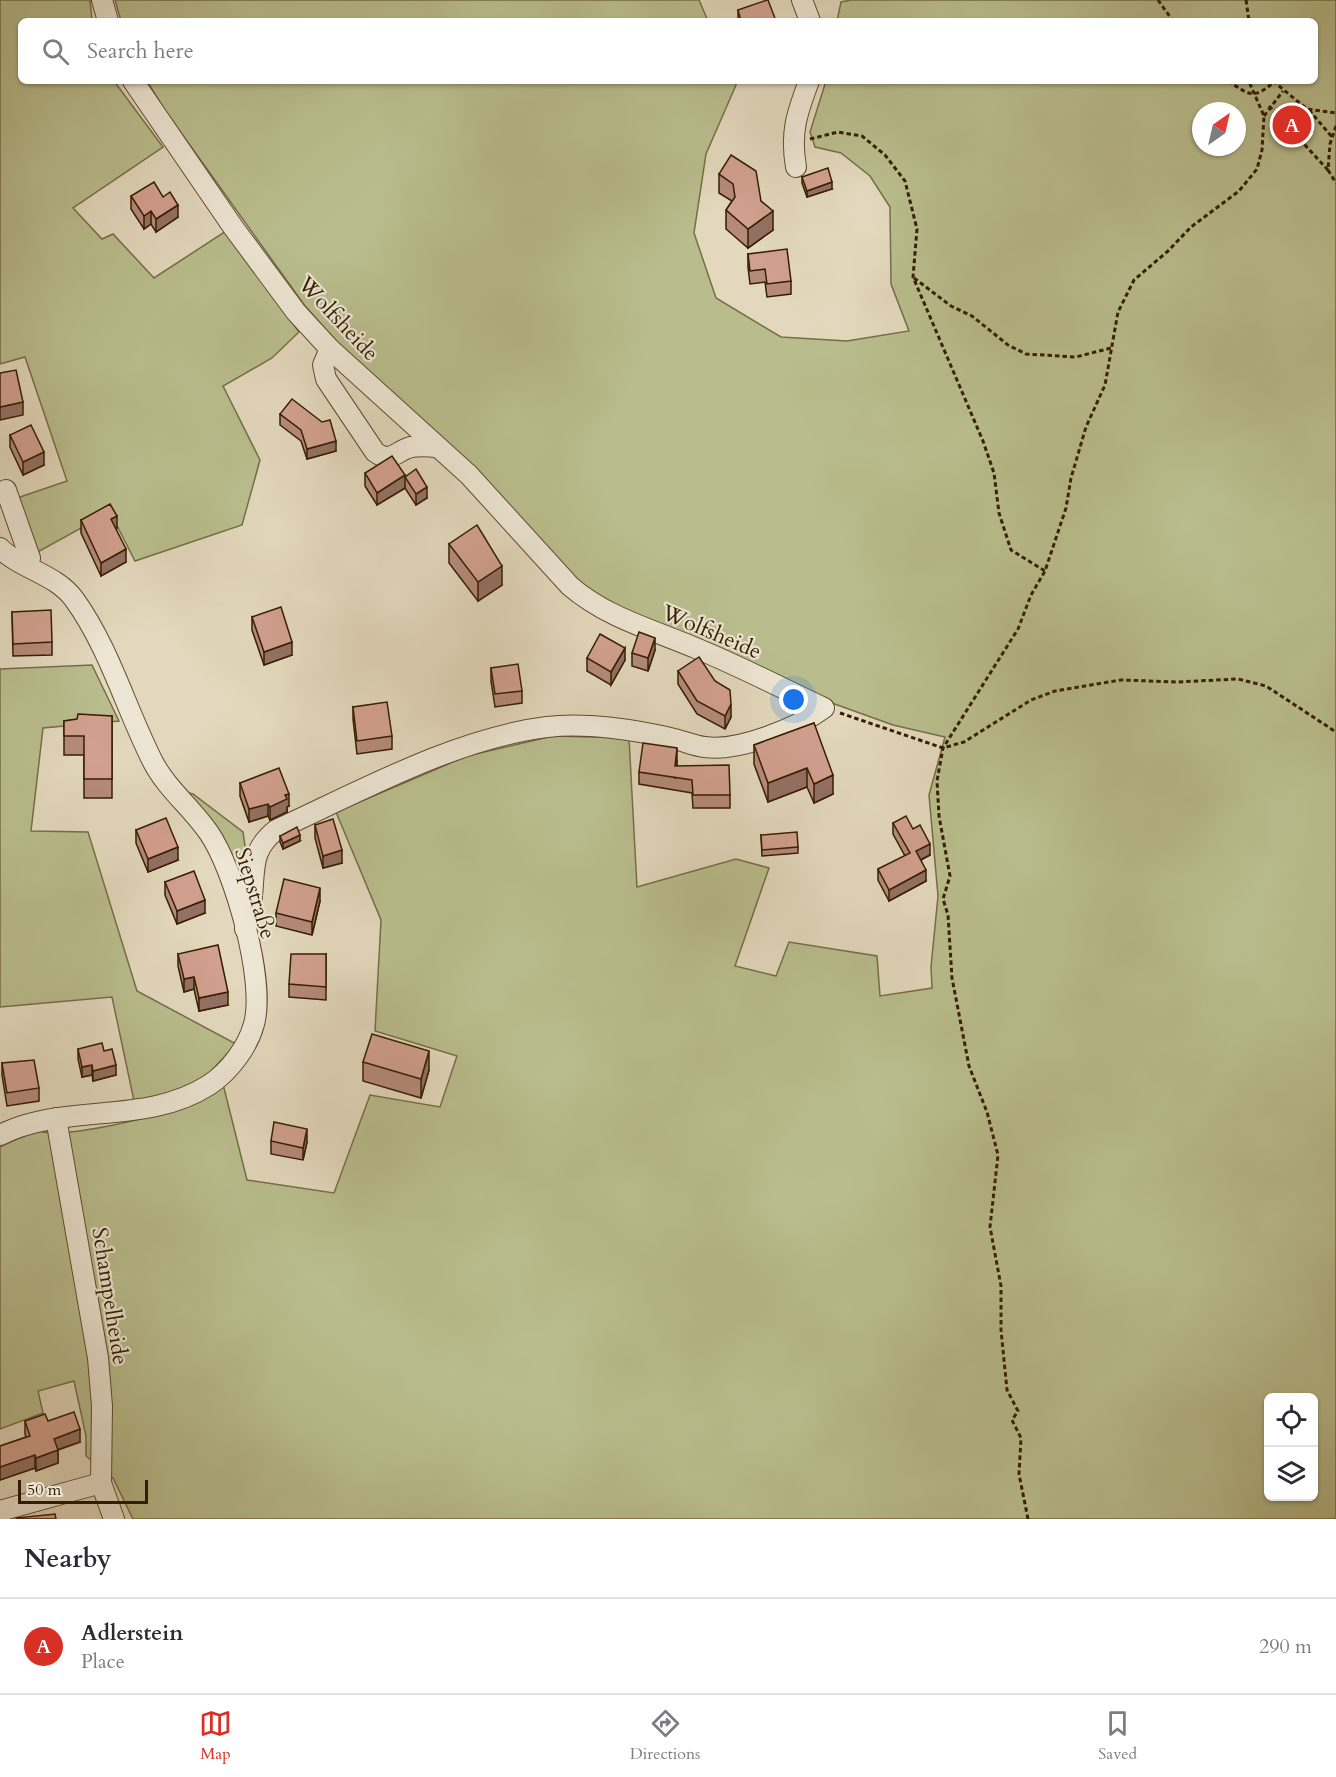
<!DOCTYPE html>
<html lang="en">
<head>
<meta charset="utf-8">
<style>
  :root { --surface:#fff; --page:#f2f2f3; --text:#2b2b33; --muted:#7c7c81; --line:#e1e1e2; --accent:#d93025 }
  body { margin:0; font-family:Cardo,serif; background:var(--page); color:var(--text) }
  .controls { position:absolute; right:18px; bottom:18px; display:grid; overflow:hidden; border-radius:9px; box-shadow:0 2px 4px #0004 }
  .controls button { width:54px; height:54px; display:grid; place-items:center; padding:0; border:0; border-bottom:2px solid var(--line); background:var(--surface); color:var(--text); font:30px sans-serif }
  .compass { position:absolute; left:1192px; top:102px; width:54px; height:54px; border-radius:50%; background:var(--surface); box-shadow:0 2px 4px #0004; rotate:34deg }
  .scale { position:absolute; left:18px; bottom:15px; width:130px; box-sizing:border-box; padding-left:6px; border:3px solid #341e00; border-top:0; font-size:16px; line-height:21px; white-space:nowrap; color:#341e00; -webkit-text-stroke:4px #ede6d4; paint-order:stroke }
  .you { position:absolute; left:794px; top:700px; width:21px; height:21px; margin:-15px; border:4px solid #fff; border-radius:50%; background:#1a73e8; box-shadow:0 0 0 9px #1a73e833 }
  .badge { display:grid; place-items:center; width:39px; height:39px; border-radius:50%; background:var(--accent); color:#fff; font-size:20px; font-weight:700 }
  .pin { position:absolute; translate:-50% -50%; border:3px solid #fff; box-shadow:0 2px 6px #0006 }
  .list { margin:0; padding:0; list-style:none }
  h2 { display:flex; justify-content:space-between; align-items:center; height:78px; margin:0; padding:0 24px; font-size:26px }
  h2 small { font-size:20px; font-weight:400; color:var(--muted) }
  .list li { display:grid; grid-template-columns:39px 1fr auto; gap:18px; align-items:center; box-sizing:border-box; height:96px; padding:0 24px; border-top:2px solid var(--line) }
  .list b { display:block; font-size:22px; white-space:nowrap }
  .list p { margin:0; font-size:20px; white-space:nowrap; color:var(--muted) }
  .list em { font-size:20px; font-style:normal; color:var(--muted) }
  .icon { flex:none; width:33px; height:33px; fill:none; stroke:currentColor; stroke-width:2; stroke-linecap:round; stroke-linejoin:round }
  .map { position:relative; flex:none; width:1336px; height:1519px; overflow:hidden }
  .search { position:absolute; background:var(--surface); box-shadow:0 2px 4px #0004; left:18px; right:18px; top:18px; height:66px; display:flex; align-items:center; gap:15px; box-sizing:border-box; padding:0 21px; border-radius:9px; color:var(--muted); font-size:22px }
  .sheet { height:174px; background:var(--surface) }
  nav { display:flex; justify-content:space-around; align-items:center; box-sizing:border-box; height:84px; border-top:2px solid var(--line); background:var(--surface); font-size:16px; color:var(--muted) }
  nav a { display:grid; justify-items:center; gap:3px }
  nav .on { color:var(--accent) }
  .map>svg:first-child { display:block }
  .green { fill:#b9bd8d; stroke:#766e46; stroke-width:1.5; fill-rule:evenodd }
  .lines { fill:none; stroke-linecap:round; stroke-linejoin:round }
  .minor-casing { stroke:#604c2f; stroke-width:22 }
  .path { stroke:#341e00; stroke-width:3; stroke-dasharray:4.5 3; stroke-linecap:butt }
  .minor { stroke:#ede6d4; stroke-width:20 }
  .wall { fill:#b58a7b; stroke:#341e00; stroke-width:1.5 }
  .shaded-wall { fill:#937064; stroke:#341e00; stroke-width:1.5 }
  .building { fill:#d2a08f; stroke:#341e00; stroke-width:1.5 }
  .labels { text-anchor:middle; stroke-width:4.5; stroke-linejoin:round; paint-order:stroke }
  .street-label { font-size:22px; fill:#341e00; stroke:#ede6d4 }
</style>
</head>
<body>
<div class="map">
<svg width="1336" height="1519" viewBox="0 0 1336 1519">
  <rect width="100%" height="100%" fill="#e3d8bd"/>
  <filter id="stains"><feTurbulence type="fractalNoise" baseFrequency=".00333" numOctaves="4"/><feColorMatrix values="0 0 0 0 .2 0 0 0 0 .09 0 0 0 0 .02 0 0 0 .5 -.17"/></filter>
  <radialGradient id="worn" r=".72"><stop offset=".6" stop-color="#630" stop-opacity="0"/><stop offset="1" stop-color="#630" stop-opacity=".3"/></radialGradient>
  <g class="green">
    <polygon points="0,0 90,0 92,21 21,21 21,81 114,81 163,147 73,208 102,239 113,234 154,278 226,231 299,332 272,358 223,386 260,460 242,525 135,561 110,512 36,553 17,498 67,481 25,357 0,364"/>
    <polygon points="115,0 699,0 708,21 121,21"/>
    <path d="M 851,0 L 1336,0 L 1336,1519 L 133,1519 L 113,1478 L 86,1456 L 86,1436 L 74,1381 L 38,1391 L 43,1413 L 0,1429 L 0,1147 L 36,1130 C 61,1141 163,1115 191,1104 C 203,1100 213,1091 223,1084 L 247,1180 L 334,1193 L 370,1095 L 440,1107 L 457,1056 L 375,1031 L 381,920 L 336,812 L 467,756 L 553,736 L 629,738 L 637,887 L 736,859 L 769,868 L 735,966 L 776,976 L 789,942 L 877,956 L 880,996 L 932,988 L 931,967 L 938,896 L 929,795 L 945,737 L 893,725 L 829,702 L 594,597 L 430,430 L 339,344 L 305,306 L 164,109 L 147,81 L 734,81 L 736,85 L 706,154 L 694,233 L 716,298 L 781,337 L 847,341 L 909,331 L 891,284 L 890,207 L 870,176 L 841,153 L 815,147 L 810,132 L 826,81 L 1315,81 L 1315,21 L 837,21 L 841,2 ZM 1201,111 L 1237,111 L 1237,147 L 1201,147 ZM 1268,1398 L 1314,1398 L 1314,1496 L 1268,1496 Z"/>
    <polygon points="92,665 119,721 43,728 31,831 88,832 137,991 236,1044 206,1077 175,1095 134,1101 112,997 0,1007 0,669"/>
    <polygon points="185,792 193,794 243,832 247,860 243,894 228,847"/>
  </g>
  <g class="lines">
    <g class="minor-casing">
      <g id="minor">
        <polyline points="102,0 108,21"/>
        <polyline points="802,0 810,21"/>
        <path d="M 133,81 L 233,227 L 296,312 L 330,349 L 469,475 L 570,586 C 607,618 654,630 698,649 C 741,667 782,688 824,708 C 797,728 738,752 705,747 C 694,746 684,741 674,739 C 637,730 585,722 547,727 C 456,738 359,792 276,830 C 251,850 255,867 252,896 C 251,907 248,918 245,929"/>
        <path d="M 796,167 C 790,132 797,113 809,81"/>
        <path d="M 330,349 L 323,365 L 326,379 L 375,452 C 391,464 396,451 411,447 C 419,446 427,446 436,447"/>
        <polyline points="6,490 30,558 28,565"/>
        <path d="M 0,548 C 20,569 56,574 74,599 C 109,647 126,709 153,762 C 167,789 192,808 209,833 C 234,869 266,981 254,1024 C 248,1047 229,1072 209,1085 C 145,1126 66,1102 0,1135"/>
        <polyline points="56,1118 98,1358 102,1406 101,1483 114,1519"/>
        <polyline points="0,1511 101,1483"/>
      </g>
    </g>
    <g class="path">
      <polyline points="1158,0 1173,21"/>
      <polyline points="1246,0 1249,21"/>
      <path d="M 1228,81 C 1250,95 1253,100 1274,82"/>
      <polyline points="1273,81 1307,109 1336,113"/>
      <polyline points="1269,106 1328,170"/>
      <polyline points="1309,110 1332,137"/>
      <polyline points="1264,116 1283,91"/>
      <polyline points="1336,126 1330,144 1328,170 1336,183"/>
      <polyline points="810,139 838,132 862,136 885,155 905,181 917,229 913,277 983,441 994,473 999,513 1011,550 1045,571"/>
      <polyline points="914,278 951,306 972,316 1008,345 1026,354 1076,357 1111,348"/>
      <polyline points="840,713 943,748 964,742 1031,700 1055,691 1121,680 1178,682 1238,679 1266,686 1336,732"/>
      <polyline points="1028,1519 1019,1474 1021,1438 1012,1420 1018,1411 1007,1390 1001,1330 1001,1286 990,1227 998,1155 987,1112 969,1066 952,978 948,915 943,899 950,876 939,816 937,781 943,748 1018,629 1031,595 1045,571 1066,508 1071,478 1086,427 1105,385 1118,312 1134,280 1168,251 1191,227 1239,191 1257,169 1262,150 1264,116 1250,84"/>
    </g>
    <use href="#minor" class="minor"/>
  </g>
  <g class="wall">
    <polygon points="738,10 776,21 738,21"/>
    <polygon points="719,174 761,201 773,230 748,248 726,229 726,210 732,201 719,193"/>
    <polygon points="802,177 832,189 807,197 802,183"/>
    <polygon points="131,196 163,197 178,217 156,232 151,224 144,229 131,209"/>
    <polygon points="748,254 791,281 791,294 767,297 765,282 750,284 748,267"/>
    <polygon points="280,414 322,422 336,451 307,459 301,441 280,425"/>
    <polygon points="10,435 44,465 23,475 10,447"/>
    <polygon points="365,473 405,477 427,498 416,505 405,488 377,505 365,486"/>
    <polygon points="81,520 117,528 116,529 126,562 101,576 81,533"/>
    <polygon points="449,544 502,585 478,601 449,563"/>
    <polygon points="12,612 52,642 52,655 13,656"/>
    <polygon points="252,617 292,655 264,665 252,630"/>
    <polygon points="655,650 648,671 632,666 632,653"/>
    <polygon points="587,658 625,660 611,685 587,671"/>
    <polygon points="491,668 522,691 522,703 495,707 491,681"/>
    <polygon points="678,671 715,681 731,717 725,729 697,714 678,684"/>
    <polygon points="353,707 392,736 392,749 357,754 353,719"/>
    <polygon points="112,716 112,798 84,798 84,755 64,755 64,721"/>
    <polygon points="814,723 833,794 814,803 807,787 768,802 754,764 754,745"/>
    <polygon points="677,761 677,766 730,795 730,808 693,808 692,793 639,784 639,772"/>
    <polygon points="240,783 289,806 287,807 287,812 270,820 268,816 249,822 240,796"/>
    <polygon points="893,823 913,829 930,855 921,860 926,881 889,901 878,880 878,869 905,856 893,834"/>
    <polygon points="315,825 342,863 323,868 315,838"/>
    <polygon points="136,830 178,860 148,872 136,843"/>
    <polygon points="761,835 798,847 798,853 762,856"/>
    <polygon points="280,836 300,841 283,849 280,842"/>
    <polygon points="165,882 205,913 177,924 165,895"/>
    <polygon points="320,901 312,935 276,926 276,913"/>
    <polygon points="178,954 228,1005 199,1011 194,989 184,992 178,966"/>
    <polygon points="326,954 326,1000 289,997 289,984"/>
    <polygon points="78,1049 104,1051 116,1075 93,1081 92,1075 82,1077 78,1059"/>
    <polygon points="363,1062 429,1070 421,1098 363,1081"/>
    <polygon points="2,1063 39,1088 39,1101 7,1106 2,1075"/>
    <polygon points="271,1141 307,1142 303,1160 271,1154"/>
    <polygon points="25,1421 48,1421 80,1442 58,1450 58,1463 36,1471 35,1468 0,1480 0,1446 26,1437 25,1434"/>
  </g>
  <g class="shaded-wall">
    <polygon points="832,182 832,189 807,197 807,191"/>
    <polygon points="178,205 178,217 156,232 156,219"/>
    <polygon points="151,211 151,224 144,229 144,216"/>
    <polygon points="773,211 773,230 748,248 748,229"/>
    <polygon points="23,402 23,415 0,420 0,407"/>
    <polygon points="336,441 336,451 307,459 307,449"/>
    <polygon points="44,452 44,465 23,475 23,462"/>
    <polygon points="405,475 405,488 377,505 377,493"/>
    <polygon points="427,487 427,498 416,505 416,494"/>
    <polygon points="117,516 117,528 111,532 111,519"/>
    <polygon points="126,549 126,562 101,576 101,563"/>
    <polygon points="502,566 502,585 478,601 478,582"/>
    <polygon points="655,638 655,650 648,671 648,658"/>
    <polygon points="292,642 292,655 264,665 264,652"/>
    <polygon points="625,648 625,660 611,685 611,672"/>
    <polygon points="731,704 731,717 725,729 725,716"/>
    <polygon points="677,748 677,761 675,779 675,766"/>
    <polygon points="807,768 807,787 768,802 768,783"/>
    <polygon points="833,775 833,794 814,803 814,784"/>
    <polygon points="289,794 289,806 287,807 287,812 270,820 270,807 285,795"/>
    <polygon points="268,804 268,816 249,822 249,809"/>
    <polygon points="300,835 300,841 283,849 283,843"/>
    <polygon points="930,844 930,855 916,862 916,851"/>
    <polygon points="178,847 178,860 148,872 148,859"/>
    <polygon points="342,850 342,863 323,868 323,856"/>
    <polygon points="926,870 926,881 889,901 889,890"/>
    <polygon points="320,888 320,901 312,935 312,922"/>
    <polygon points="205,900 205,913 177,924 177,911"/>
    <polygon points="194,977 194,989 184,992 184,979"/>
    <polygon points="228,992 228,1005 199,1011 199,998"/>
    <polygon points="429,1051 429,1070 421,1098 421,1079"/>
    <polygon points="92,1065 92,1075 82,1077 82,1067"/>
    <polygon points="116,1065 116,1075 93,1081 93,1071"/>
    <polygon points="307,1129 307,1142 303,1160 303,1148"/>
    <polygon points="80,1429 80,1442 54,1451 54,1439"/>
    <polygon points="58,1450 58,1463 36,1471 36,1458"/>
    <polygon points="35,1455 35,1468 0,1480 0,1467"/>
  </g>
  <g class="building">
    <polygon points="767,0 768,0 776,21 741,21 738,10"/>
    <polygon points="731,155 756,171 761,201 773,211 748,229 726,210 735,197 733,184 719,174"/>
    <polygon points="828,168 832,182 807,191 802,177"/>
    <polygon points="154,182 163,197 170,192 178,205 156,219 151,211 144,216 131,196"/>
    <polygon points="787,249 791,281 767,284 765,269 750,271 748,254"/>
    <polygon points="16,370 23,402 0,407 0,373"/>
    <polygon points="292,399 322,422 330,420 336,441 307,449 301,430 280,414"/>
    <polygon points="31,425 44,452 23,462 10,435"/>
    <polygon points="392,456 405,475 377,493 365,473"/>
    <polygon points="416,469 427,487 416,494 405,477"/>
    <polygon points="110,504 117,516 111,519 126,549 101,563 81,520"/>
    <polygon points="477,525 502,566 478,582 449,544"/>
    <polygon points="281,607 292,642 264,652 252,617"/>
    <polygon points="51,610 52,642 13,644 12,612"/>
    <polygon points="639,632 655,638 648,658 632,653"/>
    <polygon points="600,634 625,648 611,672 587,658"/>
    <polygon points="699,657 715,681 730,690 731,704 725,716 697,701 678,671"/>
    <polygon points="518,664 522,691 495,694 491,668"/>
    <polygon points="387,702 392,736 357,741 353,707"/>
    <polygon points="78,714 112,716 112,779 84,779 84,736 64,736 64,721 77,719"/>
    <polygon points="814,723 833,775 814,784 807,768 768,783 754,745"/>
    <polygon points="643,743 677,748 675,766 729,765 730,795 693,795 692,780 639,772"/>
    <polygon points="279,768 289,794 285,795 287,799 270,807 268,804 249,809 240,783"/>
    <polygon points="906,816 913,829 920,825 930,844 916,851 926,870 889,890 878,869 910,853 893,823"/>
    <polygon points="166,818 178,847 148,859 136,830"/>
    <polygon points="333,819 342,850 323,856 315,825"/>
    <polygon points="297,827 300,835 283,843 280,836"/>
    <polygon points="797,832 798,847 762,850 761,835"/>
    <polygon points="194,871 205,900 177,911 165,882"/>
    <polygon points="284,879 320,888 312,922 276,913"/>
    <polygon points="218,945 228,992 199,998 194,977 184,979 178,954"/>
    <polygon points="291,954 326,954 326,987 289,984"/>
    <polygon points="372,1034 429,1051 421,1079 363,1062"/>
    <polygon points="102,1043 104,1051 112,1049 116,1065 93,1071 92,1065 82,1067 78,1049"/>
    <polygon points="34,1060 39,1088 7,1093 2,1063"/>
    <polygon points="274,1122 307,1129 303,1148 271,1141"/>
    <polygon points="74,1412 80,1429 54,1439 58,1450 36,1458 35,1455 0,1467 0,1446 30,1436 25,1421 45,1414 48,1421"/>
    <polygon points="55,1514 56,1519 17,1519 16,1518"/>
  </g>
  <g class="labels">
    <g class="street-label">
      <text transform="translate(339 318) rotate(47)" y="8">Wolfsheide</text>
      <text transform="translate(712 631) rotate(23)" y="8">Wolfsheide</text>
      <text transform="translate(256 893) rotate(73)" y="8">Siepstraße</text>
      <text transform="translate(111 1296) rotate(81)" y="8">Schampelheide</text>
    </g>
  </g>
  <rect width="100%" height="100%" filter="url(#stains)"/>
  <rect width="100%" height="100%" fill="url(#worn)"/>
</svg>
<div class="controls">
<button><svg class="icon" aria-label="locate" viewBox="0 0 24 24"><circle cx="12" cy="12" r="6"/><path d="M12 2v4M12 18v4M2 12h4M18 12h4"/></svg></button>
<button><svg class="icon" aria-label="layers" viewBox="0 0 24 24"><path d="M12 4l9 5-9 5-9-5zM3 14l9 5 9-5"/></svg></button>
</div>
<svg class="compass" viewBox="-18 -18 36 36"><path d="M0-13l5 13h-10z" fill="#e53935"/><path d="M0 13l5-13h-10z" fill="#7c7c81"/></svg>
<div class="scale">50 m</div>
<div class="you"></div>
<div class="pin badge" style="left:1292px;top:125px">A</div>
<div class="search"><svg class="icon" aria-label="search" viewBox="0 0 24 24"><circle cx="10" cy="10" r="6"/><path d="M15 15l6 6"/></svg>Search here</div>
</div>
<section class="sheet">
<h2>Nearby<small></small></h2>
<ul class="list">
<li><span class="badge">A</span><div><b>Adlerstein</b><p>Place</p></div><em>290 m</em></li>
</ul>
</section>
<nav>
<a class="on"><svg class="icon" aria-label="map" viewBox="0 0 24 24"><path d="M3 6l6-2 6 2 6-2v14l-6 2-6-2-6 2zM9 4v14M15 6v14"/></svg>Map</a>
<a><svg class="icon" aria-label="directions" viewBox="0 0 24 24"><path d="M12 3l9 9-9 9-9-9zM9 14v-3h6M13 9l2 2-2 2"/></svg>Directions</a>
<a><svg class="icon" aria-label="saved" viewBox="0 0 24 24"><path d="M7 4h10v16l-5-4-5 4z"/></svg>Saved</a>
</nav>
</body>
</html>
